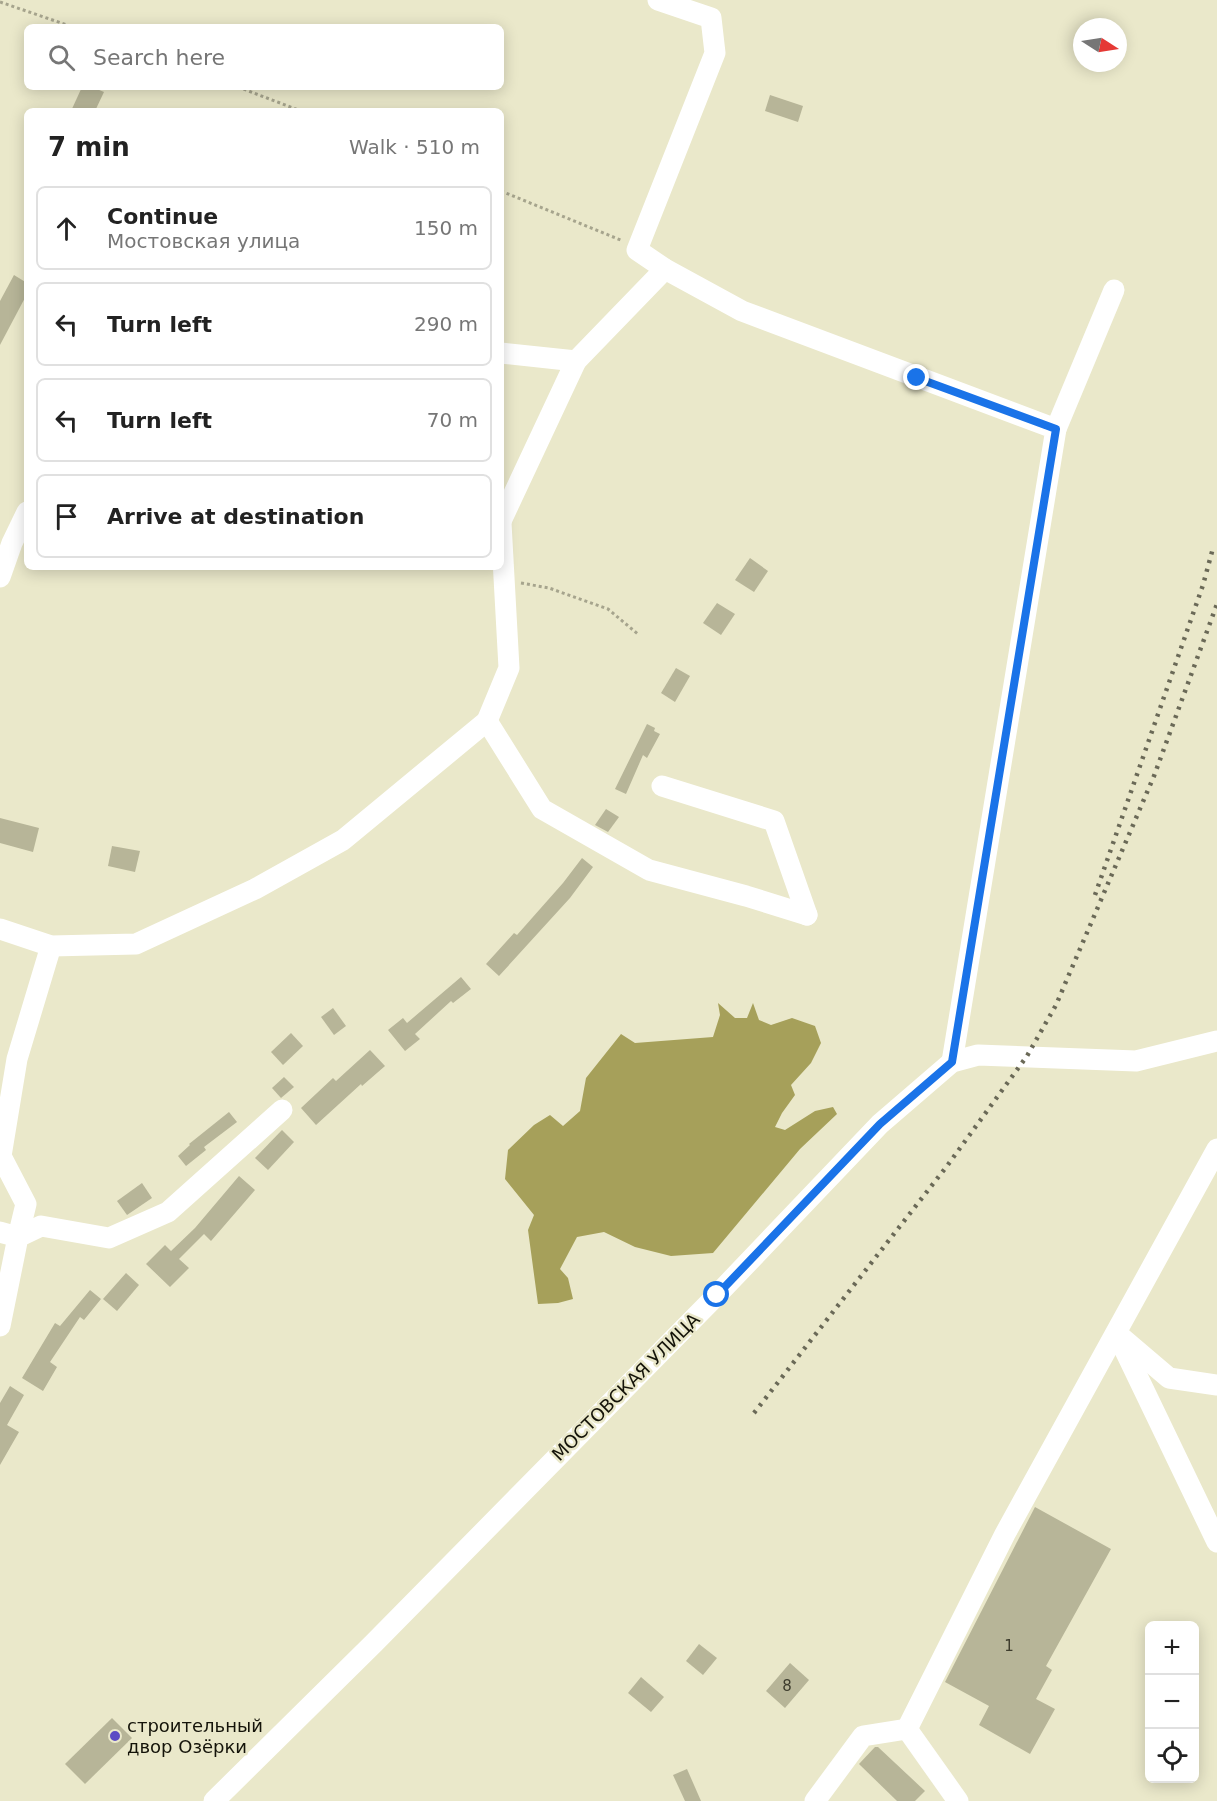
<!DOCTYPE html>
<html lang="en">
<head>
<meta charset="utf-8">
<style>
  :root { --surface:#fff; --page:#f6f6f6; --text:#222; --muted:#767676; --line:#e0e0e0 }
  body { margin:0; font-family:"DejaVu Sans",sans-serif; background:var(--page); color:var(--text) }
  .controls { position:absolute; right:18px; bottom:18px; display:grid; overflow:hidden; border-radius:9px; box-shadow:0 3px 15px #0003 }
  .controls button { width:54px; height:54px; display:grid; place-items:center; padding:0; border:0; border-bottom:2px solid var(--line); background:var(--surface); color:var(--text); font:30px sans-serif }
  .compass { position:absolute; left:1073px; top:18px; width:54px; height:54px; border-radius:50%; background:var(--surface); box-shadow:0 3px 15px #0003; rotate:102deg }
  .stop { position:absolute; width:18px; height:18px; margin:-14px; border:4px solid #1a73e8; border-radius:50%; background:#fff }
  .stop.end { background:#1a73e8; border-color:#fff; box-shadow:0 2px 6px #0008 }
  .list { margin:0; padding:0; list-style:none }
  h2 { display:flex; justify-content:space-between; align-items:center; height:78px; margin:0; padding:0 24px; font-size:26px }
  h2 small { font-size:20px; font-weight:400; color:var(--muted) }
  .list li { display:grid; grid-template-columns:39px 1fr auto; gap:18px; align-items:center; box-sizing:border-box; height:84px; margin:0 12px 12px; padding:0 12px; border:2px solid var(--line); border-radius:9px }
  .list b { display:block; font-size:22px; white-space:nowrap }
  .list p { margin:0; font-size:20px; white-space:nowrap; color:var(--muted) }
  .list em { font-size:20px; font-style:normal; color:var(--muted) }
  .icon { flex:none; width:33px; height:33px; fill:none; stroke:currentColor; stroke-width:2; stroke-linecap:round; stroke-linejoin:round }
  .map { position:relative; flex:none; width:1217px; height:1801px; overflow:hidden }
  .search { position:absolute; background:var(--surface); box-shadow:0 3px 15px #0003; left:24px; top:24px; width:480px; height:66px; display:flex; align-items:center; gap:15px; box-sizing:border-box; padding:0 21px; border-radius:9px; color:var(--muted); font-size:22px }
  .panel { position:absolute; background:var(--surface); box-shadow:0 3px 15px #0003; left:24px; top:108px; width:480px; height:462px; border-radius:9px }
  .map>svg:first-child { display:block }
  .water { fill:#a6a05a }
  .building { fill:#b7b598 }
  .lines { fill:none; stroke-linecap:round; stroke-linejoin:round }
  .path { stroke:#a6a48d; stroke-width:3; stroke-dasharray:3 3; stroke-linecap:butt }
  .minor { stroke:#fff; stroke-width:21 }
  .rail { stroke:#6a6957; stroke-width:4.5; stroke-dasharray:3 6; stroke-linecap:butt }
  .route { stroke:#1a73e8; stroke-width:8 }
  .poi-dot { fill:#5c4cc4; stroke:#eae8ca; stroke-width:2 }
  .labels { text-anchor:middle; stroke-width:5; stroke-linejoin:round; paint-order:stroke }
  .number-label { font-size:15px; fill:#3d3c2d }
  .street-label { font-size:18px; fill:#141309; stroke:#eae8ca }
  .poi-label { font-size:18px; fill:#141309; stroke:#eae8ca; text-anchor:start }
</style>
</head>
<body>
<div class="map">
<svg width="1217" height="1801" viewBox="0 0 1217 1801">
  <rect width="100%" height="100%" fill="#eae8ca"/>
  <polygon class="water" points="718,1003 735,1018 747,1018 753,1003 759,1020 771,1025 792,1018 815,1026 821,1043 811,1063 791,1085 795,1095 782,1113 775,1127 785,1130 815,1111 833,1107 837,1114 800,1149 713,1253 671,1256 635,1247 604,1232 577,1237 560,1269 568,1278 573,1299 558,1303 538,1304 528,1230 534,1215 505,1179 508,1150 534,1125 550,1115 563,1126 580,1111 586,1078 621,1034 635,1043 713,1037 720,1015"/>
  <g class="building">
    <polygon points="82,87 92,87 104,92 95,111 71,111"/>
    <polygon points="770,95 803,106 798,122 765,111"/>
    <polygon points="14,275 27,283 27,294 0,345 0,301"/>
    <polygon points="750,558 768,571 754,592 735,580"/>
    <polygon points="717,603 735,614 721,635 703,623"/>
    <polygon points="676,668 690,676 675,702 661,693"/>
    <polygon points="647,724 655,728 654,731 660,734 647,758 643,755 626,794 615,789"/>
    <polygon points="606,809 619,817 608,832 595,825"/>
    <polygon points="0,818 39,828 33,852 0,843"/>
    <polygon points="112,846 140,851 135,872 108,866"/>
    <polygon points="582,858 593,867 570,898 499,976 486,964 514,933 517,935 563,883"/>
    <polygon points="461,977 471,989 453,1003 451,1001 415,1034 420,1039 405,1051 388,1030 403,1018 407,1023"/>
    <polygon points="333,1008 346,1026 334,1035 321,1017"/>
    <polygon points="291,1033 303,1046 283,1065 271,1052"/>
    <polygon points="370,1050 385,1066 362,1086 361,1084 316,1125 301,1108 333,1078 336,1081"/>
    <polygon points="284,1077 294,1087 281,1098 272,1088"/>
    <polygon points="229,1112 237,1122 204,1147 206,1150 186,1166 178,1156 190,1145 189,1144"/>
    <polygon points="282,1130 294,1142 268,1170 255,1158"/>
    <polygon points="239,1176 255,1190 211,1241 204,1234 179,1259 189,1268 170,1287 146,1264 165,1245 171,1251 195,1228"/>
    <polygon points="142,1183 152,1198 127,1215 117,1201"/>
    <polygon points="126,1273 139,1285 117,1311 103,1299"/>
    <polygon points="90,1290 101,1299 84,1320 80,1317 50,1362 57,1367 43,1391 22,1378 55,1323 60,1326"/>
    <polygon points="10,1386 24,1395 7,1425 19,1432 0,1465 0,1403"/>
    <polygon points="1035,1507 1111,1549 1046,1666 1052,1670 1036,1699 1055,1709 1030,1754 979,1725 989,1706 945,1682"/>
    <polygon points="699,1644 717,1658 703,1675 686,1661"/>
    <polygon points="790,1663 809,1680 785,1708 766,1691"/>
    <polygon points="641,1677 664,1697 651,1712 628,1693"/>
    <polygon points="112,1718 132,1738 85,1784 65,1764"/>
    <polygon points="875,1747 878,1747 925,1791 915,1801 897,1801 859,1764"/>
    <polygon points="687,1769 701,1801 685,1801 673,1775"/>
  </g>
  <g class="lines">
    <g class="path">
      <polyline points="0,2 73,27"/>
      <polyline points="238,87 301,111"/>
      <polyline points="501,191 623,241"/>
      <polyline points="521,583 549,588 608,609 639,635"/>
    </g>
    <g class="minor">
      <polyline points="658,0 711,18 715,53 637,250 665,269 742,311 1056,429 952,1062"/>
      <polyline points="501,353 576,361 665,269"/>
      <polyline points="1056,429 1114,290"/>
      <polyline points="501,521 576,361"/>
      <polyline points="0,577 12,543 27,512"/>
      <polyline points="487,721 542,809 649,870 746,896 807,915"/>
      <polyline points="662,786 774,821 807,915"/>
      <polyline points="0,929 51,946 136,944 255,889 343,840 487,721 509,668 501,523"/>
      <polyline points="0,1232 18,1237 26,1204 1,1156 17,1059 51,946"/>
      <polyline points="0,1326 18,1237 41,1226 109,1238 168,1212 282,1110"/>
      <polyline points="1117,1334 1217,1542"/>
      <polyline points="1122,1338 1169,1378 1217,1385"/>
      <polyline points="907,1729 1005,1534 1217,1149"/>
      <polyline points="907,1729 958,1801"/>
      <polyline points="214,1801 374,1643 717,1295 880,1124 952,1062 978,1055 1136,1061 1217,1041"/>
      <polyline points="815,1801 863,1736 907,1729"/>
    </g>
    <g class="rail">
      <polyline points="1095,895 1203,585 1213,548"/>
      <polyline points="754,1413 947,1166 1027,1056 1056,1005 1154,776 1217,604"/>
    </g>
  </g>
  <g class="lines">
    <polyline class="route" points="717,1295 880,1124 952,1062 1056,429 917,378"/>
  </g>
  <circle class="poi-dot" cx="115" cy="1736" r="6"/>
  <g class="labels">
    <g class="number-label">
      <text x="1009" y="1651">1</text>
      <text x="787" y="1691">8</text>
    </g>
    <g class="street-label">
      <text transform="translate(626 1387) rotate(-45)" y="6">МОСТОВСКАЯ УЛИЦА</text>
    </g>
    <g class="poi-label">
      <text x="127" y="1732">строительный<tspan x="127" dy="21">двор Озёрки</tspan></text>
    </g>
  </g>
</svg>
<div class="controls">
<button>+</button>
<button>−</button>
<button><svg class="icon" aria-label="locate" viewBox="0 0 24 24"><circle cx="12" cy="12" r="6"/><path d="M12 2v4M12 18v4M2 12h4M18 12h4"/></svg></button>
</div>
<svg class="compass" viewBox="-18 -18 36 36"><path d="M0-13l5 13h-10z" fill="#e53935"/><path d="M0 13l5-13h-10z" fill="#767676"/></svg>
<div class="stop" style="left:717px;top:1295px"></div>
<div class="stop end" style="left:917px;top:378px"></div>
<div class="search"><svg class="icon" aria-label="search" viewBox="0 0 24 24"><circle cx="10" cy="10" r="6"/><path d="M15 15l6 6"/></svg>Search here</div>
<section class="panel">
<h2>7 min<small>Walk · 510 m</small></h2>
<ul class="list">
<li><svg class="icon" aria-label="ahead" viewBox="0 0 24 24"><path d="M12 20V5M6 11l6-6 6 6"/></svg><div><b>Continue</b><p>Мостовская улица</p></div><em>150 m</em></li>
<li><svg class="icon" aria-label="left" viewBox="0 0 24 24"><path d="M17 20v-9H6M10 6l-5 5 5 5"/></svg><div><b>Turn left</b></div><em>290 m</em></li>
<li><svg class="icon" aria-label="left" viewBox="0 0 24 24"><path d="M17 20v-9H6M10 6l-5 5 5 5"/></svg><div><b>Turn left</b></div><em>70 m</em></li>
<li><svg class="icon" aria-label="arrive" viewBox="0 0 24 24"><path d="M6 21V4h12l-3 4 3 4H6"/></svg><div><b>Arrive at destination</b></div></li>
</ul>
</section>
</div>
</body>
</html>
